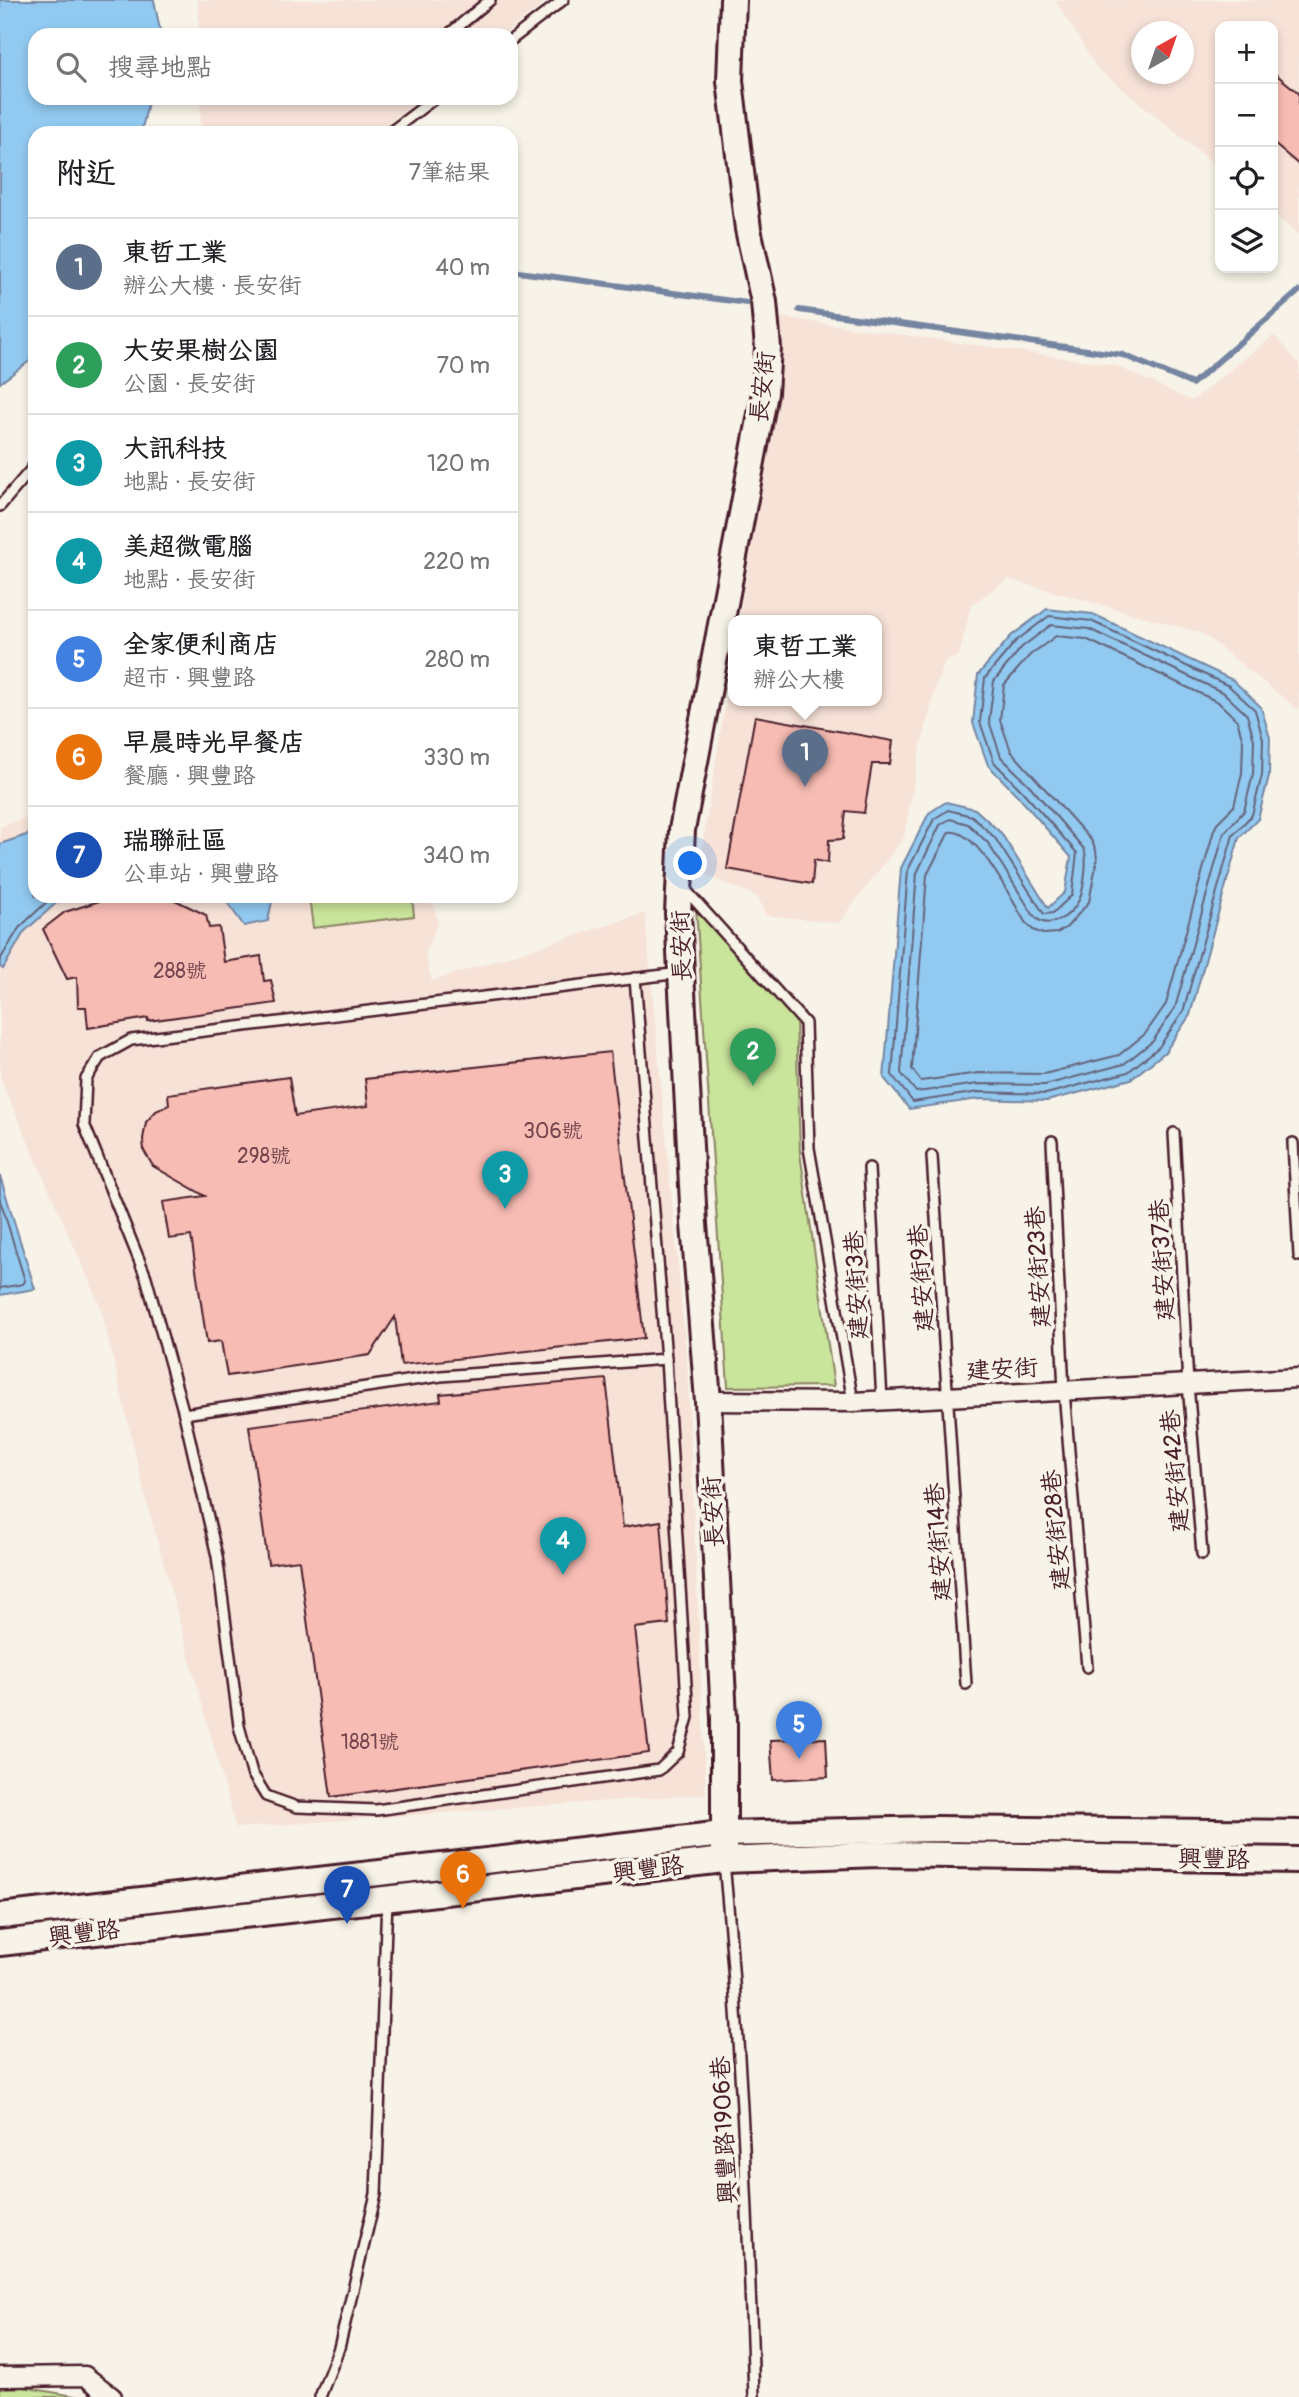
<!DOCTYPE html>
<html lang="zh-TW">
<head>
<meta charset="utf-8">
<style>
  :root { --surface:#fff; --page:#f6f6f6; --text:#202124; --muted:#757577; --line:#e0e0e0; --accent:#4a1f2b }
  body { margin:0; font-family:Pangolin,"LXGW WenKai TC",sans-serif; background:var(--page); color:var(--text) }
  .controls { position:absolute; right:21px; top:21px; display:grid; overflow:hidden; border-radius:14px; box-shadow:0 4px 10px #0003 }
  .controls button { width:63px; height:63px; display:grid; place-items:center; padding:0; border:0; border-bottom:2px solid var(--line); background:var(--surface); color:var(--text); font:35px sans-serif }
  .compass { position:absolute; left:1131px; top:21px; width:63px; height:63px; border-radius:50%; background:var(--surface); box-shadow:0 4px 10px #0003; rotate:40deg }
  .you { position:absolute; left:691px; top:864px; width:24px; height:24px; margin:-18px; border:5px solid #fff; border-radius:50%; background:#1a73e8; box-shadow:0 0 0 10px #1a73e833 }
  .badge { display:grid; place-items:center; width:46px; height:46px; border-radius:50%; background:var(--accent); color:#fff; font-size:23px; font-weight:700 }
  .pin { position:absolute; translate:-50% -58px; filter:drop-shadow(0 2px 4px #0008) }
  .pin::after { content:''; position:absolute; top:37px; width:24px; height:21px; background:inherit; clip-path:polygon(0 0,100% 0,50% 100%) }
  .popup { position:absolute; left:728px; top:615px; width:154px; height:91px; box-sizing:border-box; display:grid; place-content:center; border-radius:14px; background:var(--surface); filter:drop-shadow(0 2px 5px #0005); font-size:23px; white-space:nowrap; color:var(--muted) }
  .popup b { font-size:26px; color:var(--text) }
  .popup::after { content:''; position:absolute; left:50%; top:100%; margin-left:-14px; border:14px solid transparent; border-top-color:var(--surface) }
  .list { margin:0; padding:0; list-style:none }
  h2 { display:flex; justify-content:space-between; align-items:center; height:91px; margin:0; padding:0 28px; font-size:30px }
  h2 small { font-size:23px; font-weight:400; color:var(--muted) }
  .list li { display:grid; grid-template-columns:46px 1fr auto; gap:21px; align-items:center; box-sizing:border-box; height:98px; padding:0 28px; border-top:2px solid var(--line) }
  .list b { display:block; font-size:26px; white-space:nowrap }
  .list p { margin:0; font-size:23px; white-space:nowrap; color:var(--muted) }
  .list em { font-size:23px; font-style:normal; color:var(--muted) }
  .icon { flex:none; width:38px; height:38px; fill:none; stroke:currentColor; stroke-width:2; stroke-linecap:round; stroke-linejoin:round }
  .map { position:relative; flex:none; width:1299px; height:2397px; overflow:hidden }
  .search { position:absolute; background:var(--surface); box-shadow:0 4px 10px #0003; left:28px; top:28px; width:490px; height:77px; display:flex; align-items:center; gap:18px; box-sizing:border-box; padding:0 24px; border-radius:21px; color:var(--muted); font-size:26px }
  .panel { position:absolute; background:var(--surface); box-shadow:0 4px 10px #0003; left:28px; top:126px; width:490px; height:777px; border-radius:21px }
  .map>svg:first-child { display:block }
  .built { fill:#f7e2d8; fill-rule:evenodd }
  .green { fill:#c9e49b; stroke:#8a8263; stroke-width:2 }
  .water { fill:#91c9f0; stroke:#7585a1; stroke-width:2 }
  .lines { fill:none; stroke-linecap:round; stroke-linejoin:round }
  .shore { stroke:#66637a; stroke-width:2 }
  .stream { stroke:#7585a1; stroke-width:6 }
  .building { fill:#f7bcb4; stroke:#4a1f2b; stroke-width:2 }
  .lane-casing { stroke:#4a1f2b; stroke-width:14 }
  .street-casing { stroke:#4a1f2b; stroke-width:23 }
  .secondary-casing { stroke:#4a1f2b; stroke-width:30 }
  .lane { stroke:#f7f3e8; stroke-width:9 }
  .street { stroke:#f7f3e8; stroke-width:18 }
  .secondary { stroke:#f7f3e8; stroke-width:24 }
  .labels { text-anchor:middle; stroke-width:7; stroke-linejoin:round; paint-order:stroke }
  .number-label { font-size:21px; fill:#75464d }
  .street-label { font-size:24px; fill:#4a1f2b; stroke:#f7f3e8 }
</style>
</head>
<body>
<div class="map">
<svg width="1299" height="2397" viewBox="0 0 1299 2397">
  <rect width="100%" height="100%" fill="#f7f3e8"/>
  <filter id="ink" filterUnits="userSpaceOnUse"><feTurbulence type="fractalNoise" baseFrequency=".0143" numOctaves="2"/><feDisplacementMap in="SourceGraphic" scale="14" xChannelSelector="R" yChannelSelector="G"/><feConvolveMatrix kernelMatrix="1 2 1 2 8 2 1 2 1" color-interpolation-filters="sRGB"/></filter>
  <g filter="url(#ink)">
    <g class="built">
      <polygon points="198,0 548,0 503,35 199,35"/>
      <path d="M 1055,0 L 1299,0 L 1299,235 L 1273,213 L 1273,26 L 1220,26 L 1220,169 L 1096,67 ZM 1142,32 L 1184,32 L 1184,74 L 1142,74 Z"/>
      <polygon points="200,98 421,98 376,133 201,133"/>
      <polygon points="778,317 1115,365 1192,401 1274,335 1299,364 1299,710 1202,633 1008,579 971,605 959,656 945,661 937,683 919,755 904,837 839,923 765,915 758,897 698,872 733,655 733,701 877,701 877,621 739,621 779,376"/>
      <polygon points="35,814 35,896 430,896 438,921 425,954 432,981 645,913 687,1361 706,1794 236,1828 146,1500 101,1308 0,1078 0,827"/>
    </g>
    <g class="green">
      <polygon points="309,896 412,896 414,916 313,928"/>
      <polygon points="696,908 796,1019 800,1153 834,1386 728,1387"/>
      <polygon points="0,2383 80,2397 0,2397"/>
    </g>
    <g class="water">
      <polygon points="0,0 154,0 161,35 35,35 35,98 149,98 141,133 35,133 35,357 0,383"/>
      <polygon points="1047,609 1093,614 1233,680 1261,707 1270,738 1269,776 1258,819 1239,838 1190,1015 1165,1052 1131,1079 1047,1101 979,1099 909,1109 884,1078 901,868 929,813 946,802 975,809 1001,833 1048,908 1065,892 1071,857 1018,796 988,765 973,723 978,675 1011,636"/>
      <polygon points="35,832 35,896 64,896 24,932 3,969 0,967 0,844"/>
      <polygon points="220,896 273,896 268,921 244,926 224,898"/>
      <polygon points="0,1176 35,1289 0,1295"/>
    </g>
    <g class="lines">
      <g class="shore">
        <polygon points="1049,616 1091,621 1229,686 1255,710 1263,739 1262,775 1252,815 1233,835 1183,1012 1159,1047 1128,1072 1046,1094 979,1092 913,1102 892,1075 908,870 934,819 948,810 972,816 995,838 1044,914 1053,913 1072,895 1077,853 1023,792 994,762 980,722 985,678 1016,641"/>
        <path d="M 1051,625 L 1089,629 L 1224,693 L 1247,715 L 1254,740 L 1253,774 L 1244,811 L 1224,833 L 1175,1008 L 1153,1041 L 1124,1064 L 1045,1085 L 979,1084 L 916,1092 L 901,1073 L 917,873 L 940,825 L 950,819 L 968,824 L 988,843 L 1034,916 C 1049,932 1071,916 1079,900 C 1084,890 1088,859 1084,849 L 1030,786 L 1001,757 L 989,721 L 994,681 L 1022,647 Z"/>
        <path d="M 1056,636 L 1086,639 L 1218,702 L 1237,720 L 1243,741 L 1242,773 L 1234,806 L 1218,822 L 1214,830 L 1166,1004 L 1145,1034 L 1119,1055 L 1044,1074 L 979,1073 L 921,1081 L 912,1069 L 927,875 L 949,832 C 976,826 1012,901 1025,922 L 1033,930 L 1043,934 L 1057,933 L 1067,927 L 1089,902 L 1097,860 L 1096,850 L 1091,840 L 1011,751 L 1000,720 L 1004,685 L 1030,655 Z"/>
        <polyline points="0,960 19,928 53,896"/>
        <polyline points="0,1199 25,1281 23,1284 0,1288"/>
      </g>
      <g class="stream">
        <polyline points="511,271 747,303"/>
        <polyline points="799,310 1123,355 1192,384 1299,291"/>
      </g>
    </g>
    <g class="building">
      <polygon points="1273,72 1299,93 1299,165 1273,143"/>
      <polygon points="755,716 893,741 890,764 872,764 864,813 846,811 843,839 829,840 828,863 814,860 812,884 727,869"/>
      <polygon points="115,896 155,896 175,900 206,915 209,928 219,927 224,962 261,956 264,981 271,980 276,1003 148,1021 148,1018 88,1028 86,1007 78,1007 77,977 67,979 43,929 65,912"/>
      <polygon points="610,1052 644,1338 401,1365 395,1317 370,1355 227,1376 221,1341 207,1343 191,1236 169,1239 163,1202 205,1196 153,1166 144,1151 143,1139 146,1122 156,1111 169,1105 168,1094 289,1077 295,1116 368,1106 365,1079"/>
      <polygon points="606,1379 623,1527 661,1521 669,1624 635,1628 649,1753 331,1797 299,1560 268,1564 249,1426 441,1401 440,1394"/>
      <polygon points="826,1738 828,1777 773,1780 770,1740"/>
    </g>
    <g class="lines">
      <g class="lane-casing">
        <g id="lane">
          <polyline points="448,35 490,0"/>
          <polyline points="511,40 563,0"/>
          <polyline points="389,133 435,98"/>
          <polyline points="0,506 35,465"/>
          <polyline points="683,887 805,1023 809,1148 853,1402"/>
          <polyline points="635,978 666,1359 688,1717 678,1752 659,1770 376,1810 297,1807 266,1796 252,1773 239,1726 217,1556 184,1414 146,1277 84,1124 86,1079 100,1057 131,1040 680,973"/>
          <polyline points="1174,1133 1188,1384 1202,1554"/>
          <polyline points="1052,1141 1064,1391 1087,1667"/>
          <polyline points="1293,1143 1299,1256"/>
          <polyline points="932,1156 966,1684"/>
          <polyline points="869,1168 882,1400"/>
          <polyline points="184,1414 441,1376 666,1359"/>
          <path d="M 724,1862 C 741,2040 748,2219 754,2397"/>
          <polyline points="320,2397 339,2348 376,2194 387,1899"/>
        </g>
      </g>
      <g class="street-casing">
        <g id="street">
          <polyline points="708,1401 853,1402 1299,1378"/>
          <polyline points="0,2377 85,2376 112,2397"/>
        </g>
      </g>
      <g class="secondary-casing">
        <g id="secondary">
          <polyline points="724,1860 724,1718 708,1401 694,1224 678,913 682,830 765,393 768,348 764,302 748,229 730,81 733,0"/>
          <polyline points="0,1916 723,1834 936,1829 1299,1833"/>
          <polyline points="0,1943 724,1860 878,1854 1299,1860"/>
        </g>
      </g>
      <use href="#lane" class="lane"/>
      <use href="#street" class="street"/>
      <use href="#secondary" class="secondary"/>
    </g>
  </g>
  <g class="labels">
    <g class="number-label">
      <text x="180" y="978">288號</text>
      <text x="553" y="1138">306號</text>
      <text x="264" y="1163">298號</text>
      <text x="370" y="1749">1881號</text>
    </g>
    <g class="street-label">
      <text transform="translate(762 387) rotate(-84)" y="8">長安街</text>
      <text transform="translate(681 946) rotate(-92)" y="8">長安街</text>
      <text transform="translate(1162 1260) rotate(-93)" y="8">建安街37巷</text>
      <text transform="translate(1038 1267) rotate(-93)" y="8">建安街23巷</text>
      <text transform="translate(921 1278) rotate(-94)" y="8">建安街9巷</text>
      <text transform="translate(856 1285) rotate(-93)" y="8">建安街3巷</text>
      <text transform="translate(1002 1369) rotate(-3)" y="8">建安街</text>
      <text transform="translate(1175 1471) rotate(-95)" y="8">建安街42巷</text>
      <text transform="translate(713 1512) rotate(-93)" y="8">長安街</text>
      <text transform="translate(1056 1530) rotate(-95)" y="8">建安街28巷</text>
      <text transform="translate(938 1542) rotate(-94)" y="8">建安街14巷</text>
      <text transform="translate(1214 1859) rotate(1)" y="8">興豐路</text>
      <text transform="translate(648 1869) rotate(-7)" y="8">興豐路</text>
      <text transform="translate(84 1933) rotate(-7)" y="8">興豐路</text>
      <text transform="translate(724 2130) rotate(-93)" y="8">興豐路1906巷</text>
    </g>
  </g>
</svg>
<div class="controls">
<button>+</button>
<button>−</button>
<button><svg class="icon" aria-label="locate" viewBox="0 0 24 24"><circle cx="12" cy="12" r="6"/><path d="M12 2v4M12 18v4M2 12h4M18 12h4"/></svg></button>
<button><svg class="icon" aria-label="layers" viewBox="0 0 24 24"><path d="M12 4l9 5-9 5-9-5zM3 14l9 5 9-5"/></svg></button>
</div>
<svg class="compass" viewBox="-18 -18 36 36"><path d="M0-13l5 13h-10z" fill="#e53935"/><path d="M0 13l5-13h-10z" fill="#757577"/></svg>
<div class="you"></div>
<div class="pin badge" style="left:805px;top:787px;background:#5c6f8a">1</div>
<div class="popup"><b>東哲工業</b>辦公大樓</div>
<div class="pin badge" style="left:753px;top:1086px;background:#2e9e5b">2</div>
<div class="pin badge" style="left:505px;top:1209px;background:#0f9aa8">3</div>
<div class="pin badge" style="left:563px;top:1575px;background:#0f9aa8">4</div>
<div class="pin badge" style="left:799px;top:1759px;background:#3f7fe0">5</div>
<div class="pin badge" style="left:463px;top:1909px;background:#e8710a">6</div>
<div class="pin badge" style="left:347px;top:1924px;background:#1a4fb4">7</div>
<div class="search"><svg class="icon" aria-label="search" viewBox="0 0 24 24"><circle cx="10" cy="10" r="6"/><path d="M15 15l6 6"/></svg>搜尋地點</div>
<section class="panel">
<h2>附近<small>7筆結果</small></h2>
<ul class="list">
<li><span class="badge" style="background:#5c6f8a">1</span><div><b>東哲工業</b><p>辦公大樓 · 長安街</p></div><em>40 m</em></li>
<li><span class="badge" style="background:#2e9e5b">2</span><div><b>大安果樹公園</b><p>公園 · 長安街</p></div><em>70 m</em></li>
<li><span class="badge" style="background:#0f9aa8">3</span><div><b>大訊科技</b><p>地點 · 長安街</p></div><em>120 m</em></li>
<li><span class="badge" style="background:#0f9aa8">4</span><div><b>美超微電腦</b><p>地點 · 長安街</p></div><em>220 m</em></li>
<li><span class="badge" style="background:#3f7fe0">5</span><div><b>全家便利商店</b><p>超市 · 興豐路</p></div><em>280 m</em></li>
<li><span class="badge" style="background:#e8710a">6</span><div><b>早晨時光早餐店</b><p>餐廳 · 興豐路</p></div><em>330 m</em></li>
<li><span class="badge" style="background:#1a4fb4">7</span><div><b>瑞聯社區</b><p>公車站 · 興豐路</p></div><em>340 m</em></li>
</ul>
</section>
</div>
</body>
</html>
